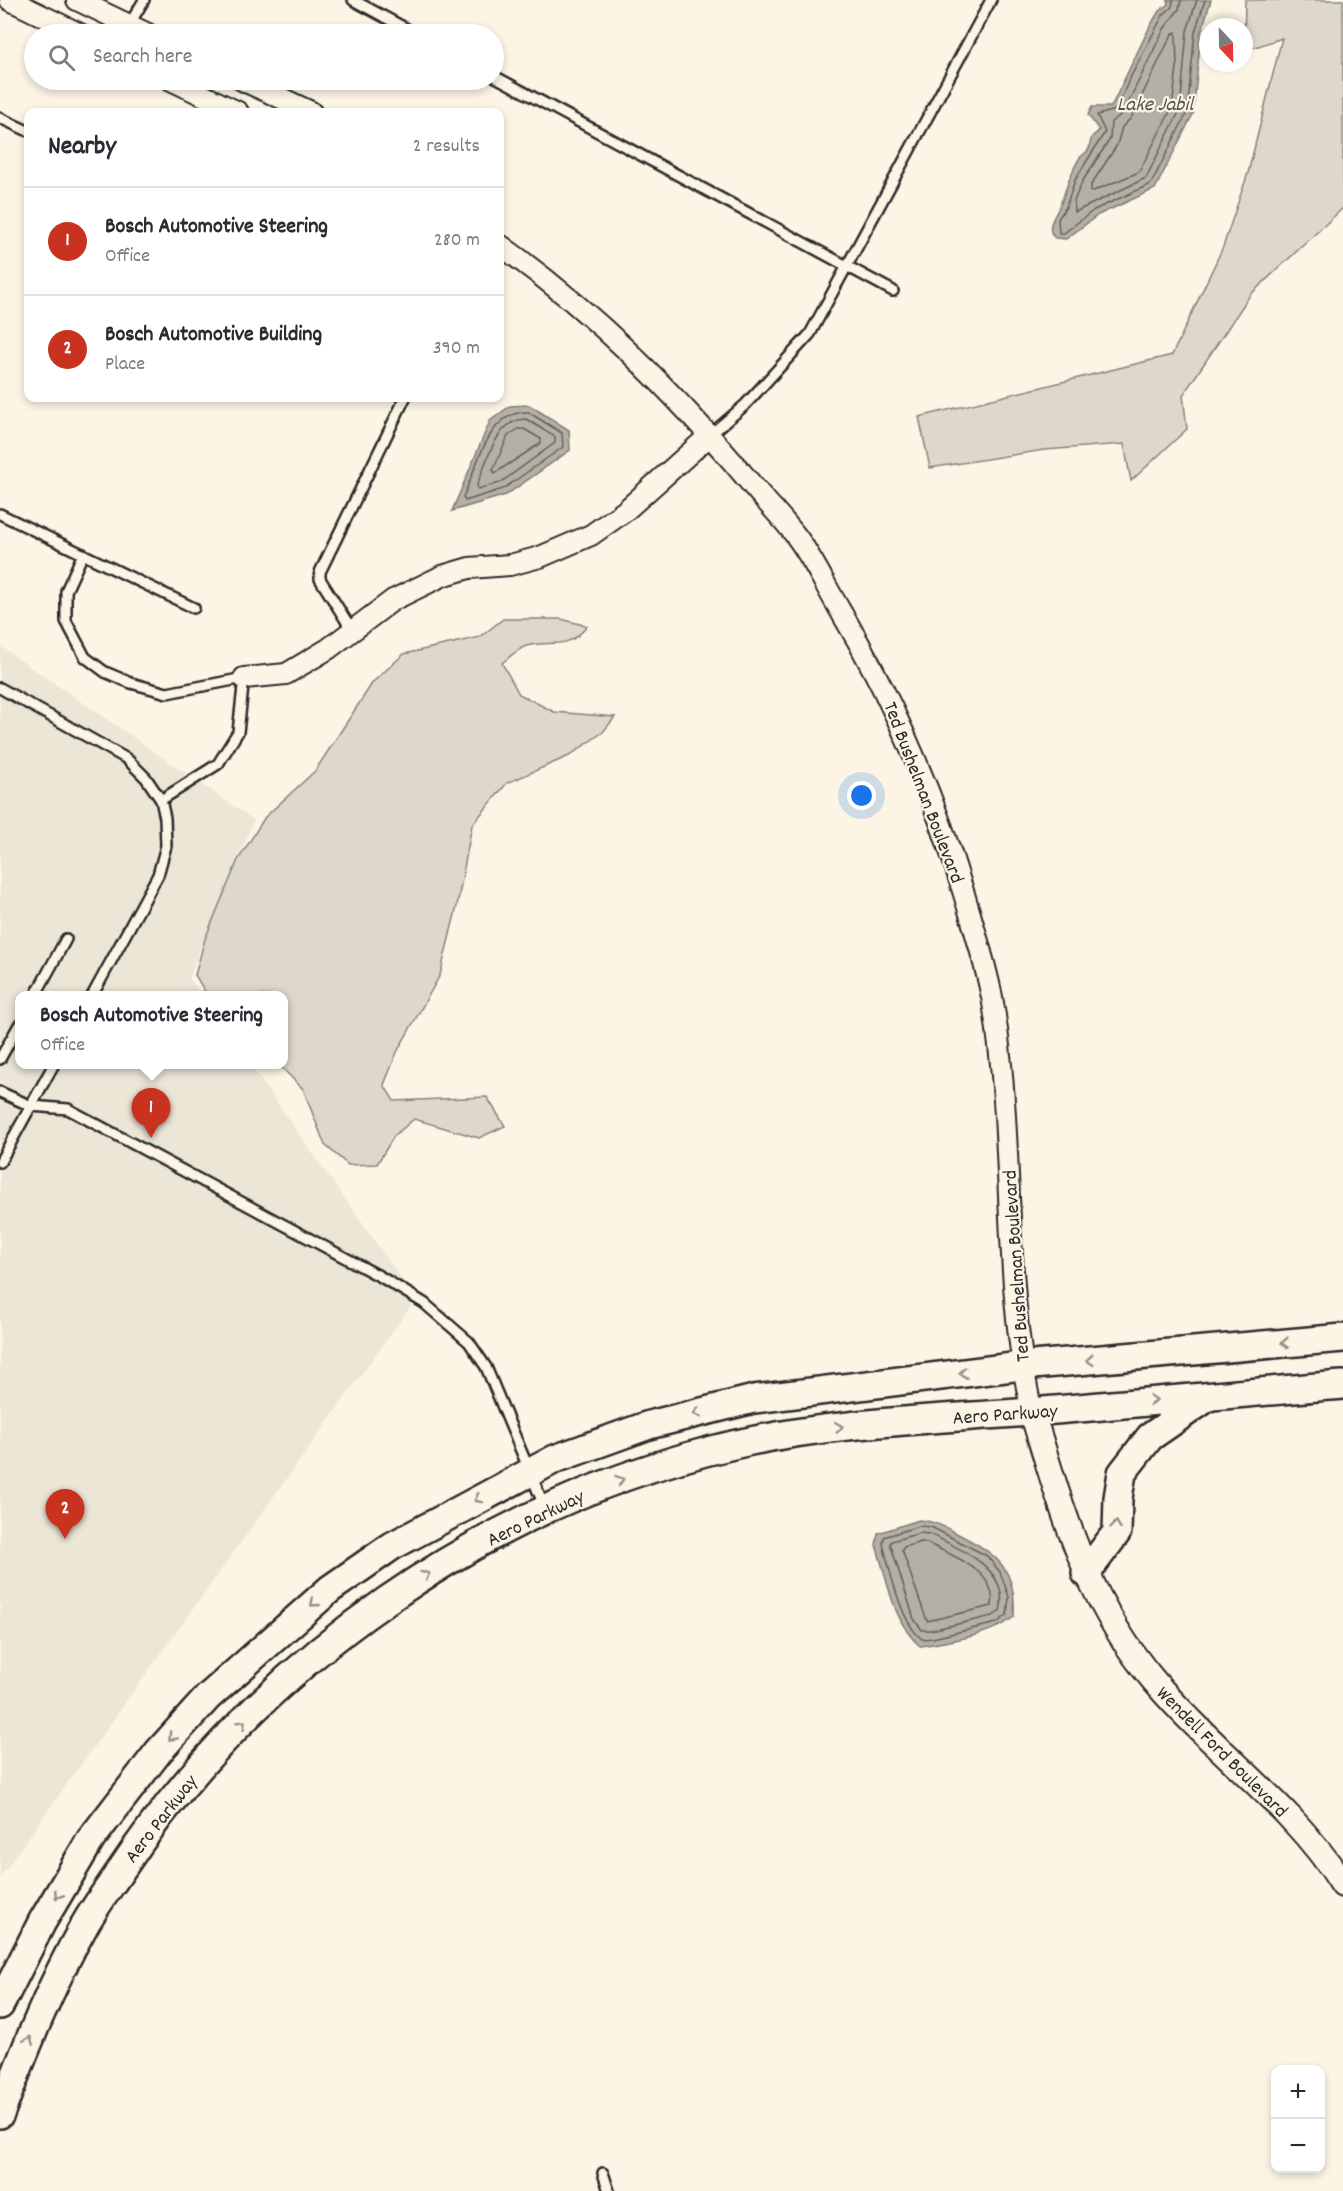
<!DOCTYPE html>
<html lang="en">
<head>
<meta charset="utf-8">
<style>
  :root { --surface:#fff; --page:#f2f2f3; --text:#2b2b33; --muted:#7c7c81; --line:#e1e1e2; --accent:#c8321e }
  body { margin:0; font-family:Dekko,sans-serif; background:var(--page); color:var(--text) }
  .controls { position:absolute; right:18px; bottom:18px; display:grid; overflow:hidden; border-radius:12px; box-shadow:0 3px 9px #0003 }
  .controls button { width:54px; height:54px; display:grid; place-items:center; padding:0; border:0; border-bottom:2px solid var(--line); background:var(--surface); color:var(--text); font:30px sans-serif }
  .compass { position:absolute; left:1199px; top:18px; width:54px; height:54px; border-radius:50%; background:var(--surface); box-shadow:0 3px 9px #0003; rotate:158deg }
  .you { position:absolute; left:862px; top:796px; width:21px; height:21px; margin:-15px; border:4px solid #fff; border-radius:50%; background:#1a73e8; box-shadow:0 0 0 9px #1a73e833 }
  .badge { display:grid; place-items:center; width:39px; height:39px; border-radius:50%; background:var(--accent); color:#fff; font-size:20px; font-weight:700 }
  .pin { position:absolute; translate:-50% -50px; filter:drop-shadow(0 2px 3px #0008) }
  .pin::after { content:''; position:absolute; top:32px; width:21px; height:18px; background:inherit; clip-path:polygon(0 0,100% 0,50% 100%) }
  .popup { position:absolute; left:15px; top:991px; width:273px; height:78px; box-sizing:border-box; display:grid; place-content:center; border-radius:12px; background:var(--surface); filter:drop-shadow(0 2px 4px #0005); font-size:20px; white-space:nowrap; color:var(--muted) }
  .popup b { font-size:22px; color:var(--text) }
  .popup::after { content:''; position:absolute; left:50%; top:100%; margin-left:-12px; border:12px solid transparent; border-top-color:var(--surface) }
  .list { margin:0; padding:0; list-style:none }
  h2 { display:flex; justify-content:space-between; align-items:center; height:78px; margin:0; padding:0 24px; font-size:26px }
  h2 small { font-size:20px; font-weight:400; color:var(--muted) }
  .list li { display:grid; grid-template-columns:39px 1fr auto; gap:18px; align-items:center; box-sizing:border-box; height:108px; padding:0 24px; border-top:2px solid var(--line) }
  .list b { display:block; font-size:22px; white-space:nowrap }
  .list p { margin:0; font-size:20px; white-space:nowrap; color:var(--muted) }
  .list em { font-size:20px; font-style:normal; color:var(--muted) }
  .icon { flex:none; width:33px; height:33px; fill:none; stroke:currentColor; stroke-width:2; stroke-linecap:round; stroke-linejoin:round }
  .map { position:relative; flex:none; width:1343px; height:2191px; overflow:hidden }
  .search { position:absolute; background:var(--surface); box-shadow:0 3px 9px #0003; left:24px; top:24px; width:480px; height:66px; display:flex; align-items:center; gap:15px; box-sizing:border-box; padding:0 21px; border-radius:33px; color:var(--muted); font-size:22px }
  .panel { position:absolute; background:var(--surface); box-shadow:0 3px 9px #0003; left:24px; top:108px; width:480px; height:294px; border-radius:12px }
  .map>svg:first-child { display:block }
  .built { fill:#ece6d7 }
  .green { fill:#ded8ca; stroke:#84827a; stroke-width:1.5 }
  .water { fill:#b4b0a5; stroke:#7d7b74; stroke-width:1.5 }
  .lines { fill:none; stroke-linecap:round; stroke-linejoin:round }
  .shore { stroke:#62605c; stroke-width:1.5 }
  .service-casing { stroke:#2b2b2b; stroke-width:14 }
  .minor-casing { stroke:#2b2b2b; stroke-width:24 }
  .tertiary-casing { stroke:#2b2b2b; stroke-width:28 }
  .secondary-casing { stroke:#2b2b2b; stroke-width:32 }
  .service { stroke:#fcf5e5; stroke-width:9 }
  .minor { stroke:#fcf5e5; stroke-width:20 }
  .tertiary { stroke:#fcf5e5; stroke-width:24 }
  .secondary { stroke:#fcf5e5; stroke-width:27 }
  .oneway { stroke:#949088 }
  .labels { text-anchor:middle; stroke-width:4.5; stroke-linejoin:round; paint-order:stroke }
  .street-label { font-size:20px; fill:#2b2b2b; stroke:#fcf5e5 }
  .water-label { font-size:21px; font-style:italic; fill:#545350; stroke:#fcf5e5 }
</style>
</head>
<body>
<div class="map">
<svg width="1343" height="2191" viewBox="0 0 1343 2191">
  <rect width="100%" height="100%" fill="#fcf5e5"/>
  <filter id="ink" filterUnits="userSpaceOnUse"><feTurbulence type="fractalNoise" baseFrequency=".0167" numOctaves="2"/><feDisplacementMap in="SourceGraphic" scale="12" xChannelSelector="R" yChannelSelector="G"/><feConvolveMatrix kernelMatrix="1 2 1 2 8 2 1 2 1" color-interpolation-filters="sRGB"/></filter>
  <g filter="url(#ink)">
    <polygon class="built" points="0,646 254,820 189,978 202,995 19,996 19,1064 250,1065 416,1299 0,1877"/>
    <g class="green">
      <polygon points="1245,0 1343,0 1343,208 1250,295 1183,395 1187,429 1131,481 1124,444 1044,450 930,468 919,417 1172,355 1223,247 1248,173 1282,38 1244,51"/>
      <path d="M 503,619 L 561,619 L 587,626 C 567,652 552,639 526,646 C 518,649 508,658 502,663 L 519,694 L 554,712 L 615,717 L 603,732 L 569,756 L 507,783 L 472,825 L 457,906 L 440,975 L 397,1052 L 384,1085 L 394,1101 L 487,1097 L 505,1126 L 479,1138 L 414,1119 L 394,1136 L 377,1164 L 348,1165 L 325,1145 L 303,1089 L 279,1065 L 283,1064 L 283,996 L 207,995 L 195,975 L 205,939 L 238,860 L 265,817 L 315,771 L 373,682 L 404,654 L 480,637 Z"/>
    </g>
    <g class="water">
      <path d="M 1167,0 L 1211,0 L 1201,33 L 1193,114 L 1155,189 L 1098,215 L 1066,239 L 1055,238 C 1044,228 1056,215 1060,205 C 1066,190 1070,173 1079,159 C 1082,154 1086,154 1089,149 C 1090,146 1090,138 1093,136 C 1095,134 1098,133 1099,130 L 1088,115 L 1092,107 L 1111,107 L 1150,26 L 1159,11 L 1168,4 Z"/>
      <polygon points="529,405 569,430 570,450 506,495 452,511 490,421 510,406"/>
      <path d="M 919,1520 C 934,1521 945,1527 958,1534 C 997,1554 1017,1569 1014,1617 C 990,1636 951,1641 920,1646 C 893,1623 887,1578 876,1545 L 878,1533 Z"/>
    </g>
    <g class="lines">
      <g class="shore">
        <polyline points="1173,0 1172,7 1163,15 1129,80 1116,110 1097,115 1105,132 1075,180 1066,207 1058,219 1059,233 1064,233 1094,210 1151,184 1187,113 1195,32 1205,0"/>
        <polyline points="1181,0 1179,9 1164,29 1123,113 1111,122 1110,139 1082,182 1074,201 1075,212 1146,178 1180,110 1187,31 1197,0"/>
        <polygon points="1176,32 1177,67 1172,108 1139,172 1091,192 1091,185 1117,145 1122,127 1131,118 1172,34"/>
        <path d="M 528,412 L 562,433 L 563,447 L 503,489 L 465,501 L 463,497 C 477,467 488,410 528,412 Z"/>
        <path d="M 526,419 L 555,437 L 555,443 L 500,483 L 478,489 L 477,485 C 487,462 496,419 526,419 Z"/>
        <polygon points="518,429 524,429 541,439 541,443 495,473 493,470 508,436"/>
        <path d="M 919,1526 L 931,1527 L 987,1556 L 1000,1572 L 1009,1597 L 1007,1615 L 997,1623 L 933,1638 L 922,1639 C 901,1624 890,1570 883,1544 L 884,1537 Z"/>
        <path d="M 920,1533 L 930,1534 C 959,1549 1011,1568 1000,1611 L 993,1616 L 931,1630 L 922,1630 L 914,1619 L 890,1543 L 892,1541 Z"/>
        <path d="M 921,1542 L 927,1543 C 951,1555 998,1571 992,1606 L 927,1621 L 902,1550 L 904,1547 Z"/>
      </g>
      <g class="service-casing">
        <g id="service">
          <polyline points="353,0 416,34"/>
          <polyline points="129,25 144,0"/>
          <polyline points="494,76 893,291"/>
          <polyline points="0,118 28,131"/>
          <polyline points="710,435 745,405 810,334 991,0"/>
          <polyline points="0,514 194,608"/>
          <polyline points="83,554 66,591 66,621 85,657 105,672 131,683 167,693 244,678 238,732 218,764 161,800"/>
          <polyline points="352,630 320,579 320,572 405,398"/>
          <polyline points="0,688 127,759 146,778 161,800 165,818 166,846 158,875 92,996"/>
          <polyline points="35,996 66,939"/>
          <polyline points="0,1059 19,1025"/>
          <polyline points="0,1092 31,1106 68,1109 381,1277 424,1303 469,1342 486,1367 545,1508"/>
          <polyline points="0,1162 54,1064"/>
          <polyline points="603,2173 609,2191"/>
        </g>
      </g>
      <g class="minor-casing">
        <g id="minor">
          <polyline points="10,0 80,34"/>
          <polyline points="77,0 148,34"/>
          <polyline points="171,80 238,112"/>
          <polyline points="242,80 311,112"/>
          <path d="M 500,245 C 595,313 673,391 748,480 C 763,499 781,516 796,536 C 812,557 824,583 837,605 C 892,697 933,792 964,894 C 974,928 985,962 992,997 C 1016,1134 1001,1276 1032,1412"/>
          <polyline points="244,678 286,674 328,649 393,600 442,576 469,568 510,565 540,557 591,535 625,511 710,435"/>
        </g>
      </g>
      <g class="tertiary-casing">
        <path id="tertiary" d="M 1032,1412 C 1062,1509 1087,1603 1155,1682 C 1215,1753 1294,1806 1343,1885"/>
      </g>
      <g class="secondary-casing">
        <g id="secondary">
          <polyline points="1086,1573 1117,1532 1118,1498 1122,1473 1150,1437 1208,1397"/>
          <polyline points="0,2005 42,1922 91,1839 159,1751 208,1697 330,1589 392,1546 555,1459 649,1425 754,1399 1021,1366 1343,1338"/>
          <path d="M 0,2114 C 25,2050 50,1986 84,1926 C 95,1906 109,1888 121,1870 C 260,1660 488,1502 733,1445 C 830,1422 930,1420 1029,1412 C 1134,1404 1238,1393 1343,1385"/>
        </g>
      </g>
      <use href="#service" class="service"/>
      <use href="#minor" class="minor"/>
      <use href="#tertiary" class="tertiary"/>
      <use href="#secondary" class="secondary"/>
    </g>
    <defs><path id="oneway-chevron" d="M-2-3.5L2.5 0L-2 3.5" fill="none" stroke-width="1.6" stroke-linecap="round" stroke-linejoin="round" transform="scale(1.5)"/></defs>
    <g class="oneway">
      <use href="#oneway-chevron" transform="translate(1285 1343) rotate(175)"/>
      <use href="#oneway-chevron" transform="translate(1090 1360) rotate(175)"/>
      <use href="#oneway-chevron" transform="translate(963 1373) rotate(173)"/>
      <use href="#oneway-chevron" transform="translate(1153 1400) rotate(-5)"/>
      <use href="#oneway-chevron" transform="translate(697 1413) rotate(166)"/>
      <use href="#oneway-chevron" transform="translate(839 1427) rotate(-8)"/>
      <use href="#oneway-chevron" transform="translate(620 1480) rotate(-20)"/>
      <use href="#oneway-chevron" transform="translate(478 1499) rotate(153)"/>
      <use href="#oneway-chevron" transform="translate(1116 1525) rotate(-83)"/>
      <use href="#oneway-chevron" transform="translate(426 1575) rotate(-31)"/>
      <use href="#oneway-chevron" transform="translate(314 1603) rotate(139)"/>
      <use href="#oneway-chevron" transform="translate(242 1724) rotate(-45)"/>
      <use href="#oneway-chevron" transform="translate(172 1737) rotate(133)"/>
      <use href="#oneway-chevron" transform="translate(58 1895) rotate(122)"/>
      <use href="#oneway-chevron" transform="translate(29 2040) rotate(-69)"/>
    </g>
  </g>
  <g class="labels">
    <g class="street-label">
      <text transform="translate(925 792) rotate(69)" y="7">Ted Bushelman Boulevard</text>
      <text transform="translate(1015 1266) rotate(-94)" y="7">Ted Bushelman Boulevard</text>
      <text transform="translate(1005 1413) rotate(-4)" y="7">Aero Parkway</text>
      <text transform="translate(535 1517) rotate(-26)" y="7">Aero Parkway</text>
      <text transform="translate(1223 1751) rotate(45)" y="7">Wendell Ford Boulevard</text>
      <text transform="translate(160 1818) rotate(-52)" y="7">Aero Parkway</text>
    </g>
    <g class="water-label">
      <text x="1155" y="110">Lake Jabil</text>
    </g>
  </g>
</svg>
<div class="controls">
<button>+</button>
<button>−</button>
</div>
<svg class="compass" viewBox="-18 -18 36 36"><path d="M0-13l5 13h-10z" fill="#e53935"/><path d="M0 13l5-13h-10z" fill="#7c7c81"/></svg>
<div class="you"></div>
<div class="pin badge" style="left:151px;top:1138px">1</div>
<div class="popup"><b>Bosch Automotive Steering</b>Office</div>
<div class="pin badge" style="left:65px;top:1539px">2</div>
<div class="search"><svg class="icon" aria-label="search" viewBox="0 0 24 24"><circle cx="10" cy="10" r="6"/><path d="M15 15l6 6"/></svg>Search here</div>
<section class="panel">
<h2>Nearby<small>2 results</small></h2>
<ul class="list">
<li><span class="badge">1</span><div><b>Bosch Automotive Steering</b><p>Office</p></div><em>280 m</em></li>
<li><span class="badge">2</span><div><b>Bosch Automotive Building</b><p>Place</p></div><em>390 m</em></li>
</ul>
</section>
</div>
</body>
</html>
